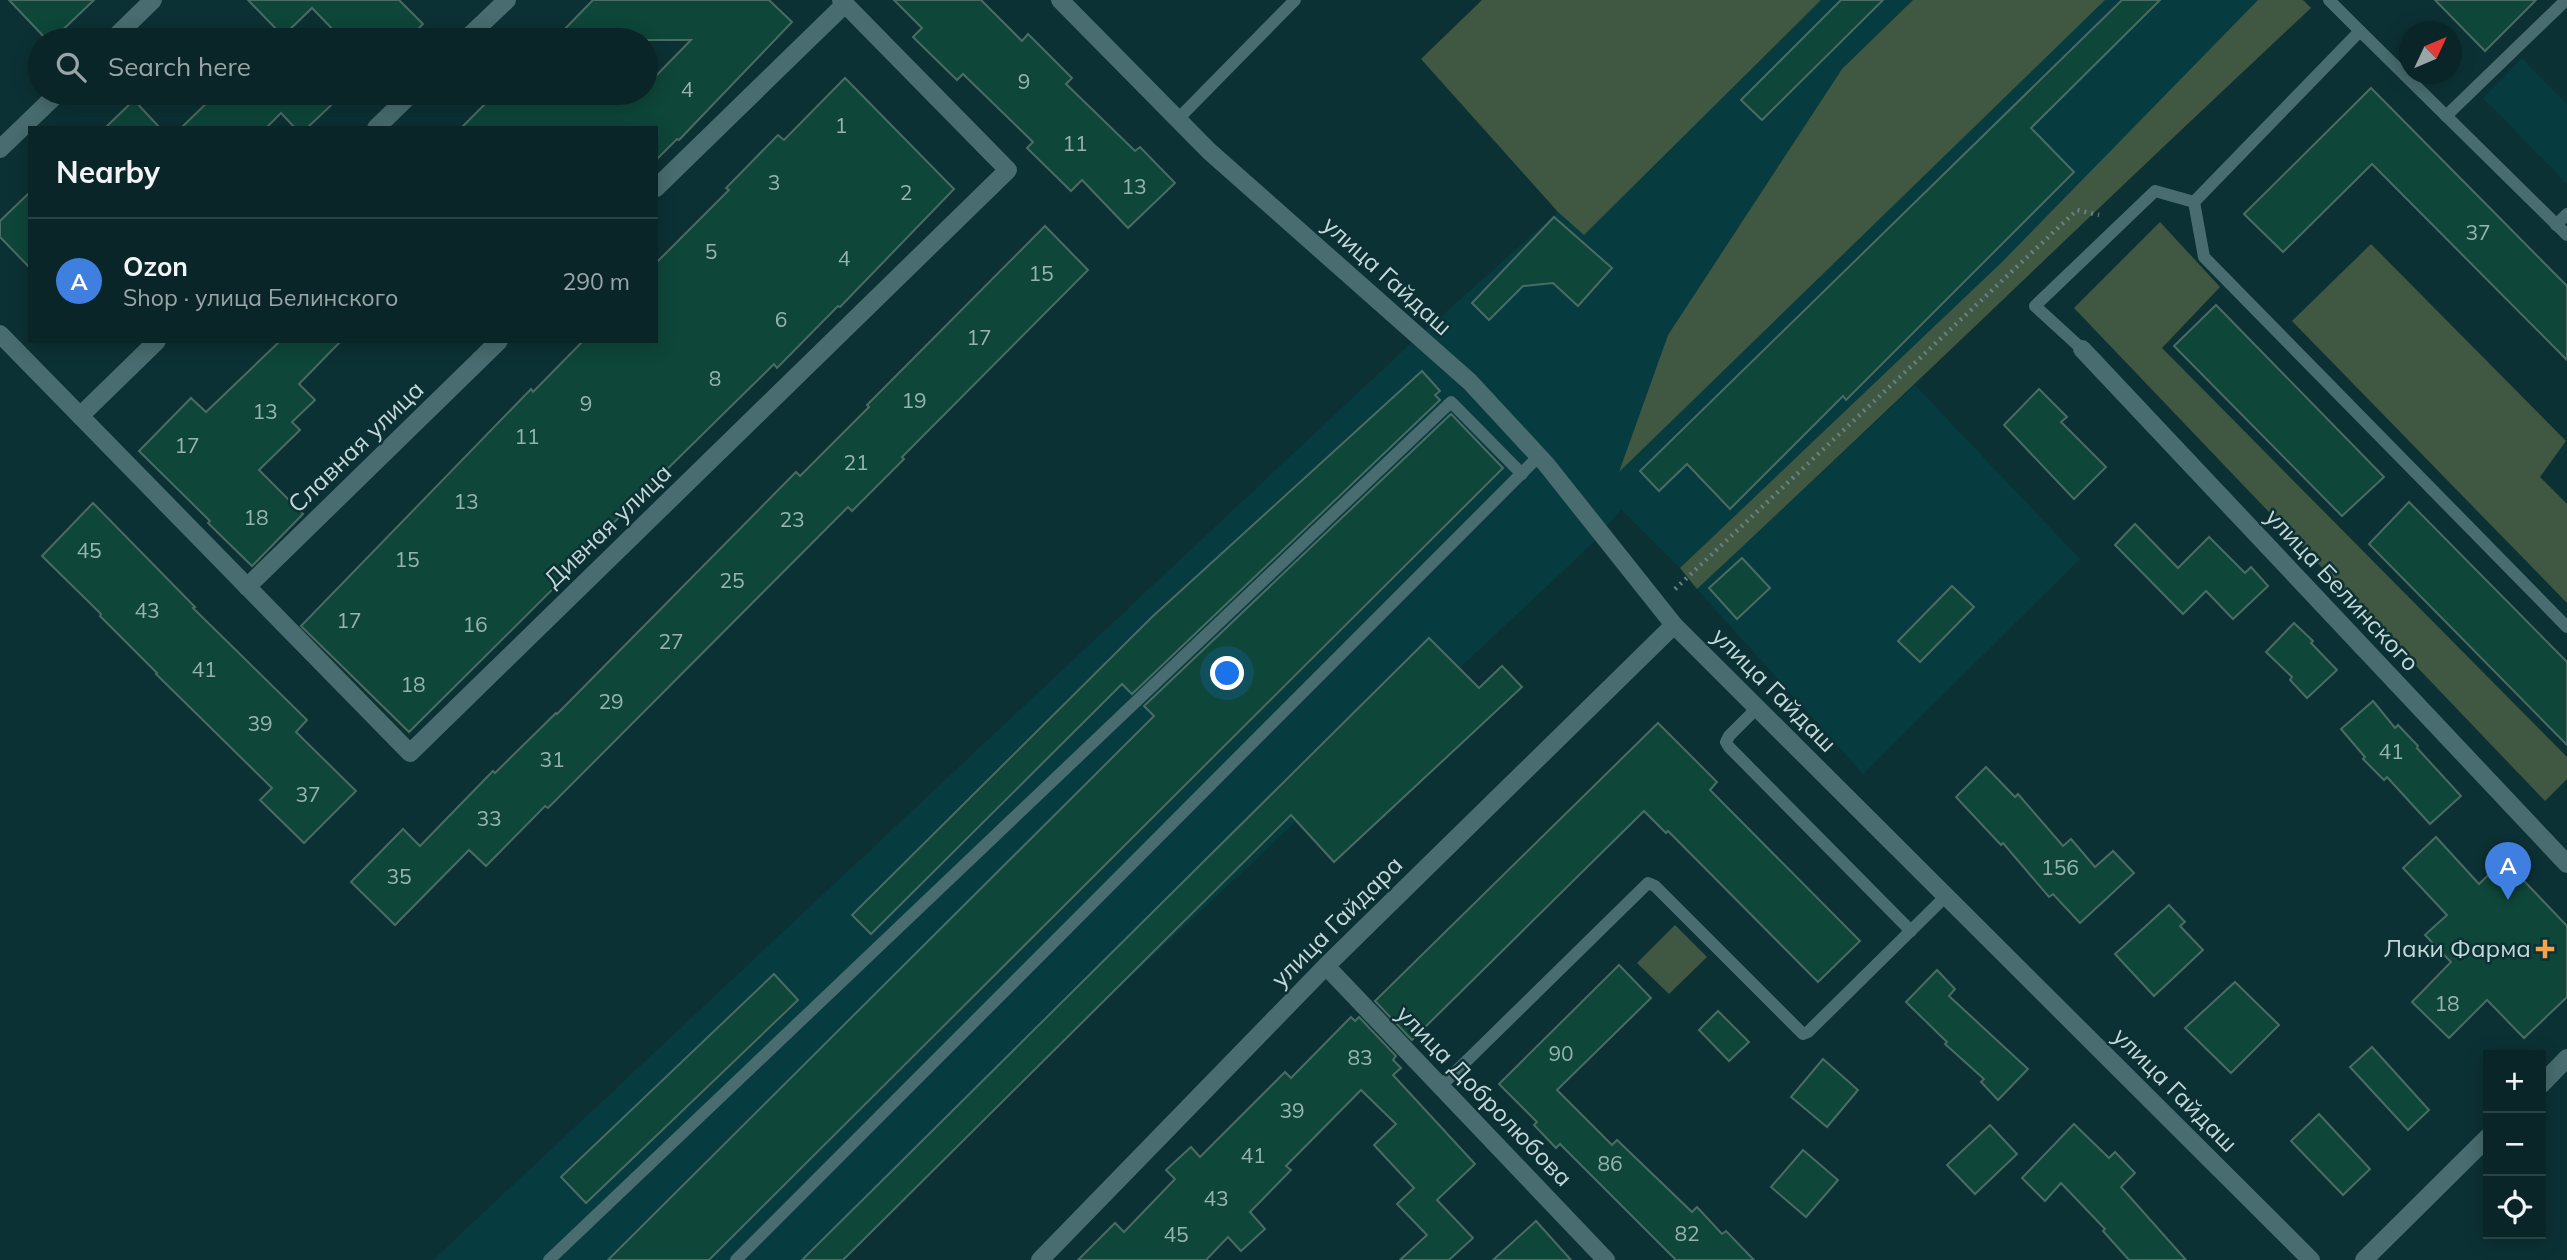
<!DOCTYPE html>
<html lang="en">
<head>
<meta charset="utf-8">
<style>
  :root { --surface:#092527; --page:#122d2f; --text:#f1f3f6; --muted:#99a5a7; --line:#294244; --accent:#bca0f2 }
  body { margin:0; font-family:Mulish,sans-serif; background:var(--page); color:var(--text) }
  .controls { position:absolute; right:21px; bottom:21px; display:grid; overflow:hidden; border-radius:0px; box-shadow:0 4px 18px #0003 }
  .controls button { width:63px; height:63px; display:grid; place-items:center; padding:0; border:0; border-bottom:2px solid var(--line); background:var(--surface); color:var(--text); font:35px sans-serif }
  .compass { position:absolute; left:2399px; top:21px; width:63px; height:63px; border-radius:50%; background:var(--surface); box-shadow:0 4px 18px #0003; rotate:46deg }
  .you { position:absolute; left:1228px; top:674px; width:24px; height:24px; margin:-18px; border:5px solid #fff; border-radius:50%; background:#1a73e8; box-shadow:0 0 0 10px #1a73e833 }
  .badge { display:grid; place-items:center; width:46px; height:46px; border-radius:50%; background:var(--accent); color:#fff; font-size:23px; font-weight:700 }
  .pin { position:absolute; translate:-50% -58px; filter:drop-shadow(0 2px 4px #0008) }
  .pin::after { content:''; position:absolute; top:37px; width:24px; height:21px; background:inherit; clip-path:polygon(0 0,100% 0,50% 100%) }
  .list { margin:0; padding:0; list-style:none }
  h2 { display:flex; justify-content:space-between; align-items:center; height:91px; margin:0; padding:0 28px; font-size:30px }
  h2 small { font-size:23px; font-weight:400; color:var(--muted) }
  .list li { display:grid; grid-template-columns:46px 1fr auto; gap:21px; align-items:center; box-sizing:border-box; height:126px; padding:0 28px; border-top:2px solid var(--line) }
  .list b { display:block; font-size:26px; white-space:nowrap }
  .list p { margin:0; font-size:23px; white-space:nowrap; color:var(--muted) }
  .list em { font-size:23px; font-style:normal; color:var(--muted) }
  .icon { flex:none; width:38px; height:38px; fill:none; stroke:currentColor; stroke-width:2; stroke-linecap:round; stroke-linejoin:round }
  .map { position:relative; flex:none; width:2567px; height:1260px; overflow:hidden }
  .search { position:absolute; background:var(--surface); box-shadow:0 4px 18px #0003; left:28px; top:28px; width:630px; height:77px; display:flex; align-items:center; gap:18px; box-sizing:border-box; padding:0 24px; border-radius:38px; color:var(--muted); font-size:26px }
  .panel { position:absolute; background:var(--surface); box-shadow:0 4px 18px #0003; left:28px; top:126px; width:630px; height:217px; border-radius:0px }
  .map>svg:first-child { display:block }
  .built { fill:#063b3f }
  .green { fill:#405842 }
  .building { fill:#0e463a; stroke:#4b6c63; stroke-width:2 }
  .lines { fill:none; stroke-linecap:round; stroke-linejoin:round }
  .path { stroke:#668284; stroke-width:4.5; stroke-dasharray:2 5; stroke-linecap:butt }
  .service { stroke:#486c6f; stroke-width:12 }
  .minor { stroke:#486c6f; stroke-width:18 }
  .poi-dot { fill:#f6a248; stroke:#0c3134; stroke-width:2.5 }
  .labels { text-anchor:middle; stroke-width:5; stroke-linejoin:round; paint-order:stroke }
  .number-label { font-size:21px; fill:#97b4b1 }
  .street-label { font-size:24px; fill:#c5d8d9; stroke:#0c3134 }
  .poi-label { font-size:24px; fill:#c5d8d9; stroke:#0c3134; text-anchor:end }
</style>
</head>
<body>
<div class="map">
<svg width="2567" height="1260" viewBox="0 0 2567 1260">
  <rect width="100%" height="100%" fill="#0c3134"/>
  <g class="built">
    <polygon points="1821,0 1913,0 1842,69 1668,335 1620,470 2105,0 2258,0 2002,262 1680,568 1621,509 1594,542 829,1260 433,1260 1409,345 1558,212 1584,235"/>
    <polygon points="2522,58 2567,104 2567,184 2483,98"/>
    <polygon points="1915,385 2080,559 1863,774 1697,589"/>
  </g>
  <g class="green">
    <polygon points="1482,0 1821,0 1584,235 1558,212 1421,59"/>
    <polygon points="1913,0 2105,0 1619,472 1668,335 1842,69"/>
    <path d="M 2258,0 L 2303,0 L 2311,8 C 2105,200 1903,397 1697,589 L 1680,568 L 2002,262 Z"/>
    <polygon points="2160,222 2220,287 2162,348 2567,757 2567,779 2545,801 2074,308"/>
    <polygon points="2371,244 2566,441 2540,477 2567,504 2567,603 2292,321"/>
    <polygon points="1675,925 1707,957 1669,994 1637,963"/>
  </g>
  <g class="building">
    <polygon points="9,0 94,0 52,40 47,40"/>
    <polygon points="248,0 399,0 423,24 407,40 343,40 312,8 283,36"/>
    <polygon points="593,0 769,0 792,22 679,140 677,139 656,160 656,128 461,128 496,93 646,93 646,86 691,40 554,40"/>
    <polygon points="894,0 981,0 1022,41 1028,34 1072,78 1066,84 1135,151 1140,147 1175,183 1128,228 1082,180 1071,191 1027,148 1033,142 963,74 957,80 913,37 922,28"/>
    <polygon points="1841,0 1883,0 1762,120 1741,100"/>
    <polygon points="2122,0 2160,0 2031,128 2074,172 1846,400 1843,396 1730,509 1687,464 1659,491 1640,471"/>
    <polygon points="2435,0 2536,0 2485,51"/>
    <polygon points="845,78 954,189 840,307 838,306 777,368 774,364 649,487 579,558 582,560 409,732 301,626 531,389 533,392 583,341 656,341 656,263 729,190 726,188 778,135 784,140"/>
    <polygon points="2371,88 2567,286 2567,360 2372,164 2283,252 2244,214"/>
    <polygon points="217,93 344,93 307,128 295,128 281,113 266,128 181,128"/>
    <polygon points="134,100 160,128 105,128"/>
    <polygon points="30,192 30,268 0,237 0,221"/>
    <polygon points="1554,217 1612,268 1578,306 1553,283 1523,286 1489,320 1472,303"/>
    <polygon points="1045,226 1088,270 902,457 904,459 852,511 848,507 548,808 545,806 486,866 469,850 395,925 351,882 403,829 420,846 493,771 495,773 556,713 557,714 796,472 800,476 869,407 867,405"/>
    <polygon points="2216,305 2384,477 2342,516 2174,346"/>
    <polygon points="280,341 341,341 299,384 315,400 292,422 300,430 259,470 303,514 252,566 208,523 210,521 139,451 191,398 206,412"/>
    <polygon points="1422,371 1440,391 1435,395 1440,400 1132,694 1122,684 871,934 852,915 1152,617"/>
    <polygon points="2039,389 2067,417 2061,422 2106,467 2074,499 2004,425"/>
    <polygon points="1451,414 1503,468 709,1260 608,1260 1154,716 1144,706"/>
    <polygon points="2409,502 2567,662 2567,745 2369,544"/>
    <polygon points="93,503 195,607 193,608 307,720 296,732 356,791 304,843 260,800 272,788 156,674 157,673 100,616 101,614 42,556"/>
    <polygon points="2135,524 2178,568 2209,537 2245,573 2251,567 2268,586 2233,619 2206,591 2183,614 2115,545"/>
    <polygon points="1742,558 1770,588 1737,619 1709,588"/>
    <polygon points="1952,586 1974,607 1920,662 1898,641"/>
    <polygon points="2294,623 2313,641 2311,643 2337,670 2307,698 2290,680 2292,677 2266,652"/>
    <polygon points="1429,638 1479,688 1502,666 1522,687 1334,862 1291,815 843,1260 802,1260"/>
    <polygon points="2373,701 2395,728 2398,725 2418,746 2417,748 2461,796 2430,824 2387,777 2384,780 2363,759 2365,757 2341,729"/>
    <polygon points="1658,723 1717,782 1710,790 1860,941 1818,982 1668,831 1666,833 1644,811 1412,1040 1375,1001"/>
    <polygon points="1986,767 2015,797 2018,794 2063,846 2071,839 2095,867 2113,851 2134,873 2080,923 2053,894 2049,897 2003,843 2001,845 1956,797"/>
    <polygon points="2436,837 2479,884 2504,860 2567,926 2567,997 2524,1038 2487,1000 2449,1038 2412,1002 2451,962 2425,935 2447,915 2403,868"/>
    <polygon points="2169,905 2185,922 2180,926 2203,950 2154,996 2115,954"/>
    <polygon points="1619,965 1651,998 1557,1090 1612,1145 1617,1140 1692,1212 1697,1207 1722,1234 1726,1231 1754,1260 1676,1260 1560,1144 1556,1148 1534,1125 1537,1122 1499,1084"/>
    <polygon points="1937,970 1955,989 1949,996 2028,1069 1998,1100 1981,1082 1984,1079 1945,1044 1947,1042 1906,1002"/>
    <polygon points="774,974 798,1000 586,1203 561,1177"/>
    <polygon points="2235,982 2279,1025 2231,1073 2185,1028"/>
    <polygon points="1718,1011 1749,1042 1729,1061 1699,1030"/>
    <polygon points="1351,1017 1355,1021 1359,1017 1396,1056 1393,1060 1401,1068 1393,1075 1475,1164 1437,1200 1473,1238 1449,1260 1400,1260 1427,1235 1397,1204 1414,1188 1374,1145 1396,1124 1361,1090 1286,1166 1291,1170 1250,1212 1265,1229 1241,1251 1228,1237 1206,1260 1078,1260 1115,1223 1124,1232 1175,1179 1166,1170 1191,1147 1200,1157 1285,1072 1291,1078"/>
    <polygon points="2372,1047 2429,1110 2408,1130 2350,1067"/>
    <polygon points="1823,1059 1858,1090 1827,1127 1791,1097"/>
    <polygon points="2319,1114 2370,1169 2343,1195 2291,1141"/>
    <polygon points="2074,1124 2109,1158 2115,1152 2135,1173 2121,1187 2186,1260 2129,1260 2103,1231 2105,1229 2061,1183 2045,1201 2022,1178"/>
    <polygon points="1990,1125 2017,1154 1975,1194 1947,1165"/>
    <polygon points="1803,1150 1838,1180 1806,1217 1771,1187"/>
    <polygon points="1536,1221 1571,1260 1493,1260"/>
  </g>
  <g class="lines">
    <polyline class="path" points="1675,589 2077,210 2099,215"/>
    <g class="service">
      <polyline points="2329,0 2360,31"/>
      <polyline points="2446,116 2566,0"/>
      <polyline points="1178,119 1295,0"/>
      <polyline points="2194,202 2204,257 2567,627"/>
      <polyline points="2556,225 2567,214"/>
      <polyline points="2082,349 2035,306 2155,191 2194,202 2360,31 2567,235"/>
      <polyline points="1757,708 1729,736 1726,742 1729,747 1911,931"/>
      <polyline points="1441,1086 1648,883 1655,886 1803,1034 1808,1032 1946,896"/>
      <polyline points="549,1260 1451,402 1522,474"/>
      <polyline points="736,1260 1539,456"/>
    </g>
    <g class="minor">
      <polyline points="1060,0 1209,151 1470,382 1546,464 1674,625 2311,1260"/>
      <polyline points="112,40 153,0"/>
      <polyline points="465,40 507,0"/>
      <polyline points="376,128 412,93"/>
      <polyline points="0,149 58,93"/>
      <polyline points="656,188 845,4"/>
      <polyline points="0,334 410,753 1008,170 841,0"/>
      <polyline points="2082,349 2567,864"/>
      <polyline points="80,416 157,341"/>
      <polyline points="247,587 499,341"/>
      <polyline points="1326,966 1606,1260"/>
      <polyline points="2541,1085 2567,1058"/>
      <polyline points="1040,1260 1326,966 1674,625"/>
      <polyline points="2364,1260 2488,1137"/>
    </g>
  </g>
  <path class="poi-dot" d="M2541.5 938.5h7v7h7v7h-7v7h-7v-7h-7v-7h7z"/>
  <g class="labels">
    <g class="number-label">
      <text x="1024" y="89">9</text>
      <text x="687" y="97">4</text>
      <text x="841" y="133">1</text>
      <text x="1075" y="151">11</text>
      <text x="774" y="190">3</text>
      <text x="1134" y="194">13</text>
      <text x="906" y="200">2</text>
      <text x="2478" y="240">37</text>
      <text x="711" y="259">5</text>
      <text x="844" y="266">4</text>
      <text x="1041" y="281">15</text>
      <text x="781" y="327">6</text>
      <text x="979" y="345">17</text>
      <text x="715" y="386">8</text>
      <text x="914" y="408">19</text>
      <text x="586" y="411">9</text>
      <text x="265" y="419">13</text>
      <text x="527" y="444">11</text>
      <text x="187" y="453">17</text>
      <text x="856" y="470">21</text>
      <text x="466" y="509">13</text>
      <text x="256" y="525">18</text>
      <text x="792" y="527">23</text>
      <text x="89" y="558">45</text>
      <text x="407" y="567">15</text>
      <text x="732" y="588">25</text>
      <text x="147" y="618">43</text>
      <text x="349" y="628">17</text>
      <text x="475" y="632">16</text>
      <text x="671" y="649">27</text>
      <text x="204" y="677">41</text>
      <text x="413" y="692">18</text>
      <text x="611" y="709">29</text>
      <text x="260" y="731">39</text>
      <text x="2391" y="759">41</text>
      <text x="552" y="767">31</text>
      <text x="308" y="802">37</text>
      <text x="489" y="826">33</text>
      <text x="2060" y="875">156</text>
      <text x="399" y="884">35</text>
      <text x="2447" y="1011">18</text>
      <text x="1561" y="1061">90</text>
      <text x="1360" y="1065">83</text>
      <text x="1292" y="1118">39</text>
      <text x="1253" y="1163">41</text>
      <text x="1610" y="1171">86</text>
      <text x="1216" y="1206">43</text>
      <text x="1687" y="1241">82</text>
      <text x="1176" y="1242">45</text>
    </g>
    <g class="street-label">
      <text transform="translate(1387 276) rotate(42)" y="8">улица Гайдаш</text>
      <text transform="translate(356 447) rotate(-44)" y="8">Славная улица</text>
      <text transform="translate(608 526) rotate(-44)" y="8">Дивная улица</text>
      <text transform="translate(2342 590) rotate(47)" y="8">улица Белинского</text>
      <text transform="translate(1774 690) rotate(45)" y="8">улица Гайдаш</text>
      <text transform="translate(1337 922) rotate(-45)" y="8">улица Гайдара</text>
      <text transform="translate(2175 1090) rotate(45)" y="8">улица Гайдаш</text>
      <text transform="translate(1484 1096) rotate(46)" y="8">улица Добролюбова</text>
    </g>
    <g class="poi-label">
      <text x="2531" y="957">Лаки Фарма</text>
    </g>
  </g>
</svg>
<div class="controls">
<button>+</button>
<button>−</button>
<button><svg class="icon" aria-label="locate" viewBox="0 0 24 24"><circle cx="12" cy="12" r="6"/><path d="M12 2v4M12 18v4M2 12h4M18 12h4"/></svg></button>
</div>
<svg class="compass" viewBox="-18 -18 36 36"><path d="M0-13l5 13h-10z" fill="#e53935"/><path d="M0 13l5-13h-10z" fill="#99a5a7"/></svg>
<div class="you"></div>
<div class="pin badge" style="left:2508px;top:900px;background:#3f7fe0">A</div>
<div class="search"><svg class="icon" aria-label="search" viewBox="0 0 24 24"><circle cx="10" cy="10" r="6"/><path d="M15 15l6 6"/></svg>Search here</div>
<section class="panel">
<h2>Nearby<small></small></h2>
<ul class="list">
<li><span class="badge" style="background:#3f7fe0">A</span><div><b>Ozon</b><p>Shop · улица Белинского</p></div><em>290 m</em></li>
</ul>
</section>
</div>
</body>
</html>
